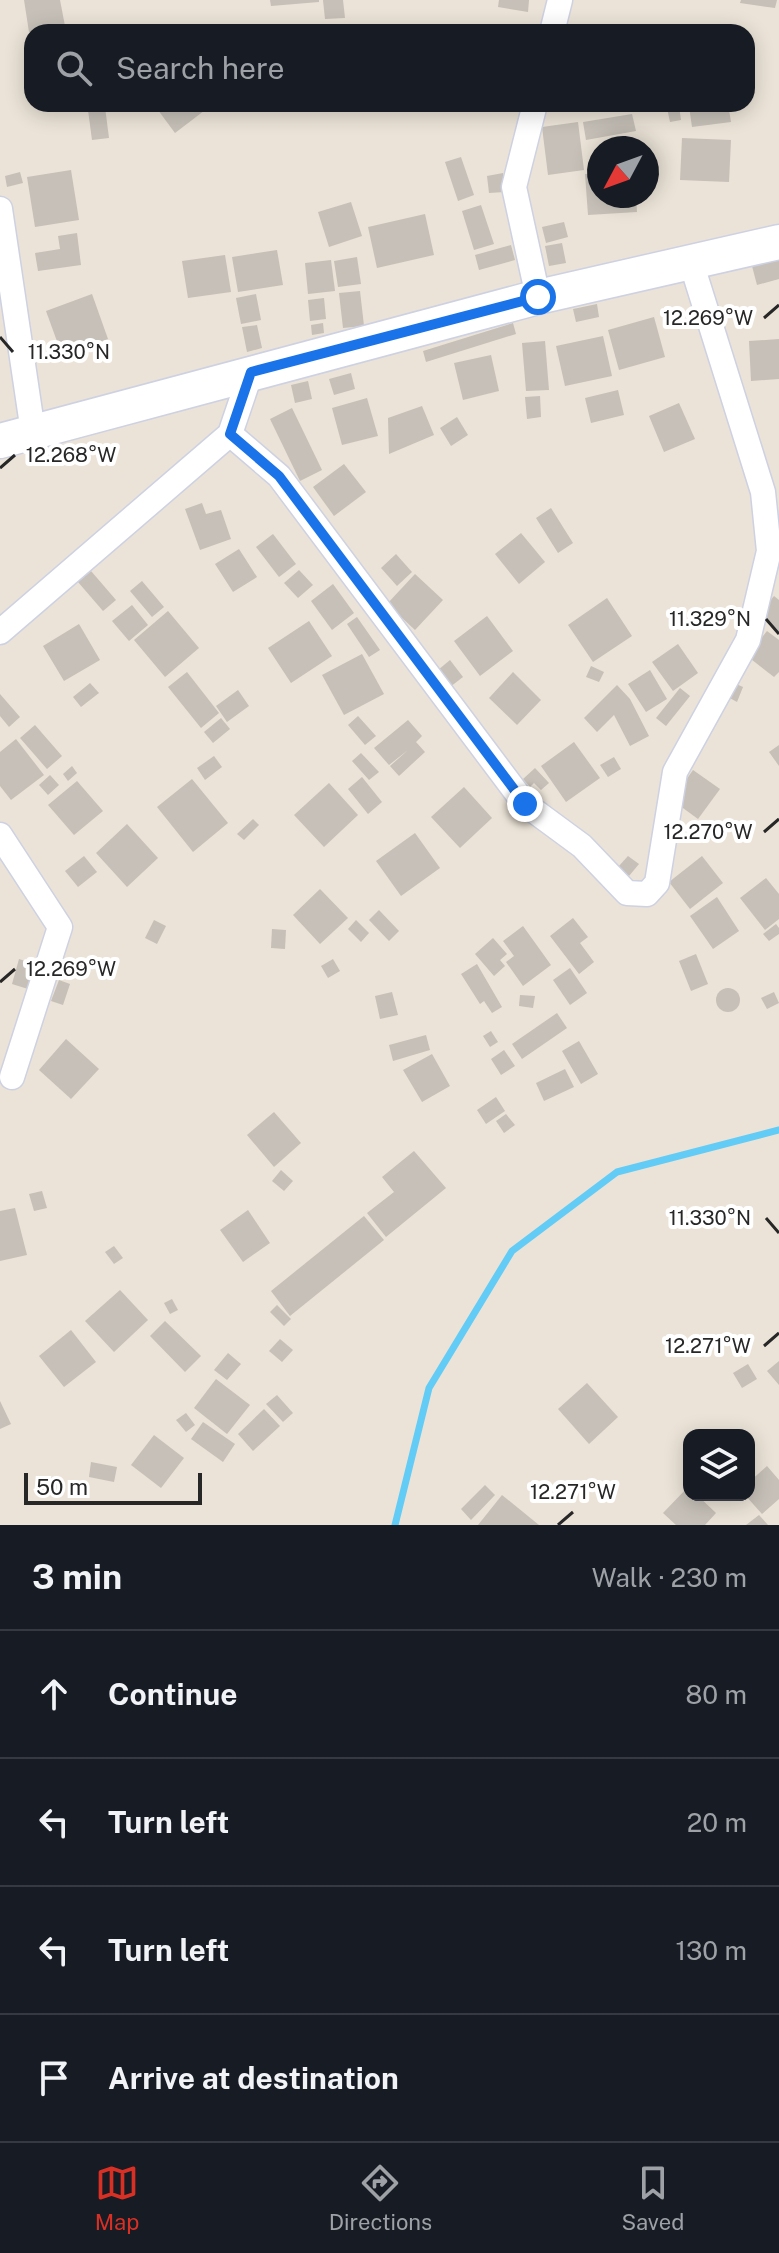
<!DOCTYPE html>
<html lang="en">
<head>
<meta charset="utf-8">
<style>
  :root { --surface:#171b24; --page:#20242c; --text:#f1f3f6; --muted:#9ea1a6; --line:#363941; --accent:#d93025 }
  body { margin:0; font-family:"Public Sans",sans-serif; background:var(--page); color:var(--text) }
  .controls { position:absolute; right:24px; bottom:24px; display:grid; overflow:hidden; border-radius:16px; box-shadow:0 4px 20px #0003 }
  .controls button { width:72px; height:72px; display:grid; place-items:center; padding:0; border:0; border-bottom:2px solid var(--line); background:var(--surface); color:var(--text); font:40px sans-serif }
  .compass { position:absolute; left:587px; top:136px; width:72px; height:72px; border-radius:50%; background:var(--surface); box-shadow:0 4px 20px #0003; rotate:229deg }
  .scale { position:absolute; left:24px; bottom:20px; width:178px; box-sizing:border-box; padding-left:8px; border:4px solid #272727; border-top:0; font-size:22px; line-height:28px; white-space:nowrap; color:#272727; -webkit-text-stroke:6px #fff; paint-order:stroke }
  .stop { position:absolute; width:24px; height:24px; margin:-18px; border:6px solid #1a73e8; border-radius:50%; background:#fff }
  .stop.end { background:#1a73e8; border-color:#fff; box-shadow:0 2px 8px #0008 }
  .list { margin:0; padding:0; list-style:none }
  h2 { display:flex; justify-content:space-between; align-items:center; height:104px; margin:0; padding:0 32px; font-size:34px }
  h2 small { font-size:26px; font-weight:400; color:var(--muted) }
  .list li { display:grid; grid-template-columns:52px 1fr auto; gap:24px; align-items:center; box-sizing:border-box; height:128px; padding:0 32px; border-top:2px solid var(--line) }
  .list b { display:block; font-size:30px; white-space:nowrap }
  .list em { font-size:26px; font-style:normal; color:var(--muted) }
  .icon { flex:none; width:44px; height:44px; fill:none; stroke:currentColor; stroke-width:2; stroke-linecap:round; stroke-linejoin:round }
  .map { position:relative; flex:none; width:779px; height:1525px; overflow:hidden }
  .search { position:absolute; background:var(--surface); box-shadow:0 4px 20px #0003; left:24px; right:24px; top:24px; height:88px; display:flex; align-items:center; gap:20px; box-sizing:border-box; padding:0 28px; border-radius:24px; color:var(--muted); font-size:30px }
  .sheet { height:616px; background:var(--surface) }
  nav { display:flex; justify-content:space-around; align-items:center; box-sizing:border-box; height:112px; border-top:2px solid var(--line); background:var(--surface); font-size:22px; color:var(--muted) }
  nav a { display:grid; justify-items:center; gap:4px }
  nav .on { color:var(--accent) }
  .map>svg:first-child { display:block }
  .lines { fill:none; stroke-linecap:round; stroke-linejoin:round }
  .stream { stroke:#62ccf6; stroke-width:7 }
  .building { fill:#c6c0b8 }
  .street-casing { stroke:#cdd1e2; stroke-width:27 }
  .secondary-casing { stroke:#cdd1e2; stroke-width:37 }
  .street { stroke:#fff; stroke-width:24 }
  .secondary { stroke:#fff; stroke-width:34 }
  .route { stroke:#1a73e8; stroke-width:10 }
  .ticks { fill:none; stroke:#272727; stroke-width:3 }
  .ticks-label { font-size:20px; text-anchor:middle; fill:#272727; stroke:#fff; stroke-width:8; stroke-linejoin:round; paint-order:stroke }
</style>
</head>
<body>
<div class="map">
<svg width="779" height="1525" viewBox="0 0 779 1525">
  <rect width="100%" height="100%" fill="#ebe3d7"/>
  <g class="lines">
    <polyline class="stream" points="395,1525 429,1388 512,1251 617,1172 779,1130"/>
  </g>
  <g class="building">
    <polygon points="24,0 60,0 65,26 29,32"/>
    <polygon points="270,0 319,0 319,2 271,6"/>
    <polygon points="323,0 343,0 345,18 325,19"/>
    <polygon points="499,0 529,0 528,12 498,7"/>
    <polygon points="741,0 777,0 775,8 740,3"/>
    <polygon points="166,104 213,104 175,133 158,110"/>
    <polygon points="711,104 728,104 731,122 692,127 689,106"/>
    <polygon points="679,106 681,120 670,122 667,108"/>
    <polygon points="105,107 109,138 92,140 88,110"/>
    <polygon points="632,114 636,131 586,140 583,122"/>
    <polygon points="578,122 584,170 548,175 542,127"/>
    <polygon points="682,138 731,140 729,182 680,180"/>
    <polygon points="461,157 474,195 458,201 445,162"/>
    <polygon points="71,170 79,220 35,227 27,177"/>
    <polygon points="20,172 23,183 7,187 5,176"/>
    <polygon points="503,173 505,192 489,193 487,176"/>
    <polygon points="599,173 599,196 636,196 637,212 588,215 585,174"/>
    <polygon points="351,202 362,236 329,247 318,212"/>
    <polygon points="481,205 494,244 474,250 462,211"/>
    <polygon points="425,214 434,255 377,268 368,227"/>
    <polygon points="564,222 568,237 546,243 542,227"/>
    <polygon points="77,233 81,265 38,271 35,253 60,249 58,236"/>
    <polygon points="562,243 566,263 549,266 545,246"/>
    <polygon points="511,245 515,260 479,270 475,255"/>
    <polygon points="277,250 283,285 238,292 232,257"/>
    <polygon points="225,255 231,292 188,298 182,261"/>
    <polygon points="357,257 361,284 338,287 334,261"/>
    <polygon points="779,258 779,279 757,285 752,266"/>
    <polygon points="331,260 335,291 308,294 305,263"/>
    <polygon points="360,291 364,326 343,328 339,293"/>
    <polygon points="92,294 108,339 62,355 46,311"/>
    <polygon points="256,294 261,320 241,324 236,298"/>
    <polygon points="324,298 326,319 310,321 308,300"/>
    <polygon points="597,304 599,317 576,322 573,309"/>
    <polygon points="654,317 665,357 619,370 608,330"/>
    <polygon points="323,323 324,333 312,335 311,325"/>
    <polygon points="513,323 516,334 426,362 423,351"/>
    <polygon points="257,325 262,348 247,352 242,327"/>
    <polygon points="603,336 612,376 565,386 556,346"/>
    <polygon points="779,339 779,379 751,381 749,341"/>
    <polygon points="545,341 549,390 526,391 522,343"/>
    <polygon points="491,355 499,391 463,400 454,363"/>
    <polygon points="351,373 355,389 334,395 329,379"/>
    <polygon points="308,381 312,399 295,403 291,385"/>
    <polygon points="618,390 624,415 591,423 585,398"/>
    <polygon points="540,396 541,417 527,419 525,397"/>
    <polygon points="367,398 378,436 342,445 332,408"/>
    <polygon points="679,403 695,439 664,452 649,416"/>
    <polygon points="422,406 434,435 389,454 388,418"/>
    <polygon points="292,408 322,470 300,481 270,419"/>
    <polygon points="457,417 468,435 451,446 440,428"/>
    <polygon points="344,464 366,492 334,516 313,487"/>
    <polygon points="202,503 206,514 221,510 231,539 200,550 185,509"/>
    <polygon points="551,508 573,543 558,553 536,518"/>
    <polygon points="521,533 545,562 519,584 495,554"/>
    <polygon points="273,534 296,564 279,577 256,547"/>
    <polygon points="239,549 257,577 233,592 215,564"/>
    <polygon points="396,554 412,572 397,586 381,568"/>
    <polygon points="299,570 313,585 298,598 284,583"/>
    <polygon points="91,571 116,600 103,611 78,582"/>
    <polygon points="415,574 443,600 415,630 387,604"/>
    <polygon points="142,581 164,607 152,617 130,591"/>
    <polygon points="333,584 354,613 332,630 311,601"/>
    <polygon points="774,596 779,600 779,632 758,616"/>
    <polygon points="607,598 632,636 593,662 568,625"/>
    <polygon points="132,605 148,625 129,641 112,621"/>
    <polygon points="168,611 199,648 165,677 134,640"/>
    <polygon points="487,616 513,651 480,676 454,641"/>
    <polygon points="357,617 380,650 369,657 347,624"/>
    <polygon points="309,621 332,656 291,683 268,648"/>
    <polygon points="79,624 100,660 64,681 43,646"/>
    <polygon points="767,631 779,640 779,672 774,677 747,656"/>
    <polygon points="678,644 698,673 673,691 652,662"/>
    <polygon points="362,654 384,694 344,715 322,675"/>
    <polygon points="450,660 463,677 450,687 438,670"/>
    <polygon points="591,666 604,672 599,682 586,677"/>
    <polygon points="650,670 667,699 646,712 628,684"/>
    <polygon points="187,672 219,713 201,728 168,687"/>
    <polygon points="513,672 541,700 517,725 489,698"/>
    <polygon points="90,683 99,693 81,707 73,697"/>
    <polygon points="734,683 743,687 737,702 728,697"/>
    <polygon points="617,685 630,699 649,736 630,746 614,715 597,732 584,718"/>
    <polygon points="680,688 690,696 666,726 656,718"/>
    <polygon points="238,690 249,706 227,722 216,706"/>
    <polygon points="0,694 20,717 9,727 0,716"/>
    <polygon points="358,716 376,736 365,745 348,725"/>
    <polygon points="221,718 230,729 213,743 204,732"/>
    <polygon points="408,720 422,736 416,742 425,752 399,776 390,766 408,750 389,765 374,748"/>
    <polygon points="35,725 62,756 47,769 20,738"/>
    <polygon points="16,739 44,775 11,800 0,786 0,752"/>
    <polygon points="574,742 600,778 566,802 541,766"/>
    <polygon points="779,745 779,766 769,752"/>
    <polygon points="361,753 379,772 369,780 352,761"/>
    <polygon points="214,756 222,767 205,780 197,768"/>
    <polygon points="614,757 621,769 608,777 600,765"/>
    <polygon points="72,766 77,773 68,781 63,774"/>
    <polygon points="535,768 549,783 541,790 534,783 530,787 523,779"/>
    <polygon points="693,770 720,789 698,819 672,800"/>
    <polygon points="50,775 59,785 48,795 39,785"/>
    <polygon points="362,777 382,802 368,814 348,789"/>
    <polygon points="192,779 228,823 193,852 157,807"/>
    <polygon points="77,781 103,811 74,835 48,805"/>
    <polygon points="329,783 358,815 324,847 294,815"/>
    <polygon points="464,787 492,818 460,848 431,817"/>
    <polygon points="253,819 259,825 244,840 237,834"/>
    <polygon points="127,824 158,858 127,887 96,853"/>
    <polygon points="415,833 440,868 401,896 376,861"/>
    <polygon points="84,856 97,872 78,887 65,871"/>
    <polygon points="628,856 639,864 629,876 618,867"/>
    <polygon points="702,856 723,883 690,909 669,882"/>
    <polygon points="766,878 779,894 779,919 765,930 740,898"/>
    <polygon points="320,889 348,918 320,944 293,915"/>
    <polygon points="717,897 739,931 713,949 690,916"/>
    <polygon points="379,910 399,931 389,941 369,920"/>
    <polygon points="573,918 588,937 580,943 594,962 579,974 550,936"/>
    <polygon points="154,920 166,926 157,944 145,938"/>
    <polygon points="356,920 369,933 361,942 348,929"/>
    <polygon points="776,924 779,928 779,934 769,941 763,934"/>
    <polygon points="523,926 551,965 523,986 506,962 514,956 503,941"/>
    <polygon points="272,929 286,930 285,949 271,948"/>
    <polygon points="493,938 507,954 500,960 505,966 494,976 475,954"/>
    <polygon points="696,954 708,984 691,991 679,961"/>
    <polygon points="19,959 35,964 28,989 12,984"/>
    <polygon points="333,959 340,971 328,978 321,966"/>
    <polygon points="477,964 502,1007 492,1013 484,1001 480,1004 461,974"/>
    <polygon points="570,968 587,993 570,1005 553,980"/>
    <polygon points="59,980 70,984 63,1005 51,1001"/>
    <circle cx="728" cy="1000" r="12"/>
    <polygon points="392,992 398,1015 380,1019 375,996"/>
    <polygon points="774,992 779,1003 767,1009 761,998"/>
    <polygon points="520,995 535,996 533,1008 519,1006"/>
    <polygon points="557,1013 567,1028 522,1059 512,1044"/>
    <polygon points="491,1031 498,1042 490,1047 483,1036"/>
    <polygon points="426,1035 430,1050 393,1061 389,1045"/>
    <polygon points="66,1039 99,1069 71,1099 39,1070"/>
    <polygon points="579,1041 598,1074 581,1084 562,1051"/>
    <polygon points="504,1050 515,1066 501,1075 491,1059"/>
    <polygon points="432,1054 450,1086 422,1102 403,1070"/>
    <polygon points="565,1069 574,1087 544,1101 536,1083"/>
    <polygon points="496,1097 505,1111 486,1124 477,1110"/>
    <polygon points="274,1112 301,1143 274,1167 247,1135"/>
    <polygon points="506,1114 515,1125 504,1133 496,1121"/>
    <polygon points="414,1151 446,1188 386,1237 367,1213 394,1192 382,1177"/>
    <polygon points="281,1170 293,1181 284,1191 272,1181"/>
    <polygon points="42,1191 47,1208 34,1211 29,1194"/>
    <polygon points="15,1208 27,1255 0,1261 0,1211"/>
    <polygon points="248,1210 270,1243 243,1262 220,1230"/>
    <polygon points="364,1216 384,1240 290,1316 271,1291"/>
    <polygon points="114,1246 123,1258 114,1264 105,1252"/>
    <polygon points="120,1290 148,1320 114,1352 85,1321"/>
    <polygon points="172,1299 178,1310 170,1314 164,1303"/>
    <polygon points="277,1305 291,1319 284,1326 270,1312"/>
    <polygon points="165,1321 201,1356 185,1372 150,1336"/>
    <polygon points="71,1330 96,1362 64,1387 39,1356"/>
    <polygon points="280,1339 293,1350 282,1362 269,1351"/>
    <polygon points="228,1353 241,1364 227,1380 214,1370"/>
    <polygon points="779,1361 779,1385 767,1371"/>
    <polygon points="748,1364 757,1379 742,1388 733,1373"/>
    <polygon points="216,1379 250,1405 227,1434 194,1408"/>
    <polygon points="587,1383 618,1417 589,1444 558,1409"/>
    <polygon points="277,1395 293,1413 283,1422 266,1404"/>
    <polygon points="0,1401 11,1424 0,1429"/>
    <polygon points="264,1409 280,1426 253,1451 238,1434"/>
    <polygon points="186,1413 195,1425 186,1432 176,1420"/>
    <polygon points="203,1422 235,1444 223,1462 191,1439"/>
    <polygon points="154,1435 184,1458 161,1488 131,1465"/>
    <polygon points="91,1462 117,1467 114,1482 89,1477"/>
    <polygon points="767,1466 779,1480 779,1499 762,1514 745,1495 749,1495 749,1482"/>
    <polygon points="485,1485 495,1495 471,1520 461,1509"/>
    <polygon points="689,1486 689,1495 697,1495 716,1513 705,1525 676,1525 663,1513"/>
    <polygon points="502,1495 539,1525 478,1525"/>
    <polygon points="759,1515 768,1525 746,1525"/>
  </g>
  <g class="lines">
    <g class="street-casing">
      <g id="street">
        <polyline points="552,32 560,0"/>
        <polyline points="535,104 514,187 538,297"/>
        <polyline points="0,209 33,432"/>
        <polyline points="230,434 279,476 525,804 582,846 627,893 647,894 657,883 675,772 748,640 769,551 763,492 691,262"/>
        <polyline points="0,632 230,434 251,372"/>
        <polyline points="0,835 60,927 12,1077"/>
      </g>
    </g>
    <g class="secondary-casing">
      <polyline id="secondary" points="0,441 538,297 779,242"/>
    </g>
    <use href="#street" class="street"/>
    <use href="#secondary" class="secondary"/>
  </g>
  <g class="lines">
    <polyline class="route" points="525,804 279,476 230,434 251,372 538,297"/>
  </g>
  <path class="ticks" d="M 764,318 L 779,305M 0,337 L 13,352M 0,468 L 15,455M 766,619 L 779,634M 764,832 L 779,819M 0,982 L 15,969M 766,1218 L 779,1233M 764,1346 L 779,1333M 558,1525 L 573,1512"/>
  <g class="ticks-label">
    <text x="708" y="325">12.269°W</text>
    <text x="69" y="359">11.330°N</text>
    <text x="71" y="462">12.268°W</text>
    <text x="710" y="626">11.329°N</text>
    <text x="708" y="839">12.270°W</text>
    <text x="71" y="976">12.269°W</text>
    <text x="710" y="1225">11.330°N</text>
    <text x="708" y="1353">12.271°W</text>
    <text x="573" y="1499">12.271°W</text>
  </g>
</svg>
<div class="controls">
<button><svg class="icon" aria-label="layers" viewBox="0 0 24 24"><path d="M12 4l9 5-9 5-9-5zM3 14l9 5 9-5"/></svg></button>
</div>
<svg class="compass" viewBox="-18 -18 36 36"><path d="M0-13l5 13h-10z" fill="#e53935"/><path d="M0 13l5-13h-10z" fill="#9ea1a6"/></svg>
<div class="scale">50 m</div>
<div class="stop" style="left:538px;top:297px"></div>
<div class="stop end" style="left:525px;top:804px"></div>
<div class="search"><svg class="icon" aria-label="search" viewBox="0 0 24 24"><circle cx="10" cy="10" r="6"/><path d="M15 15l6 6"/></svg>Search here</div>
</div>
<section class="sheet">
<h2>3 min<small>Walk · 230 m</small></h2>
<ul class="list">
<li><svg class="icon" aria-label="ahead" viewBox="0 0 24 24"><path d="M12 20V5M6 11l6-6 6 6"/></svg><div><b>Continue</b></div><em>80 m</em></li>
<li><svg class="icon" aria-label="left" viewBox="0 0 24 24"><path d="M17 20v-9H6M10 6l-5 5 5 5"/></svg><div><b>Turn left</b></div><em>20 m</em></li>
<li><svg class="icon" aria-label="left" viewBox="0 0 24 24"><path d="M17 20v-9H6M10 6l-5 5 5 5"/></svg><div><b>Turn left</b></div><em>130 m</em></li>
<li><svg class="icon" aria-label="arrive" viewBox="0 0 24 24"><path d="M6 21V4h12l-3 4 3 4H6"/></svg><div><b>Arrive at destination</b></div></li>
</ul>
</section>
<nav>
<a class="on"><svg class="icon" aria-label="map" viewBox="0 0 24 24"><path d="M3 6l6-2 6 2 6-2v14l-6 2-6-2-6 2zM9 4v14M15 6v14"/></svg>Map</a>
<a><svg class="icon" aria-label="directions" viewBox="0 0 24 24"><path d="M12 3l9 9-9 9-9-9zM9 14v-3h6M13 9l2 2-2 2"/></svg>Directions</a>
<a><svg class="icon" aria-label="saved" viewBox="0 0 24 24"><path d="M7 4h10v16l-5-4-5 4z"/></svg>Saved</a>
</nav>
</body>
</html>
